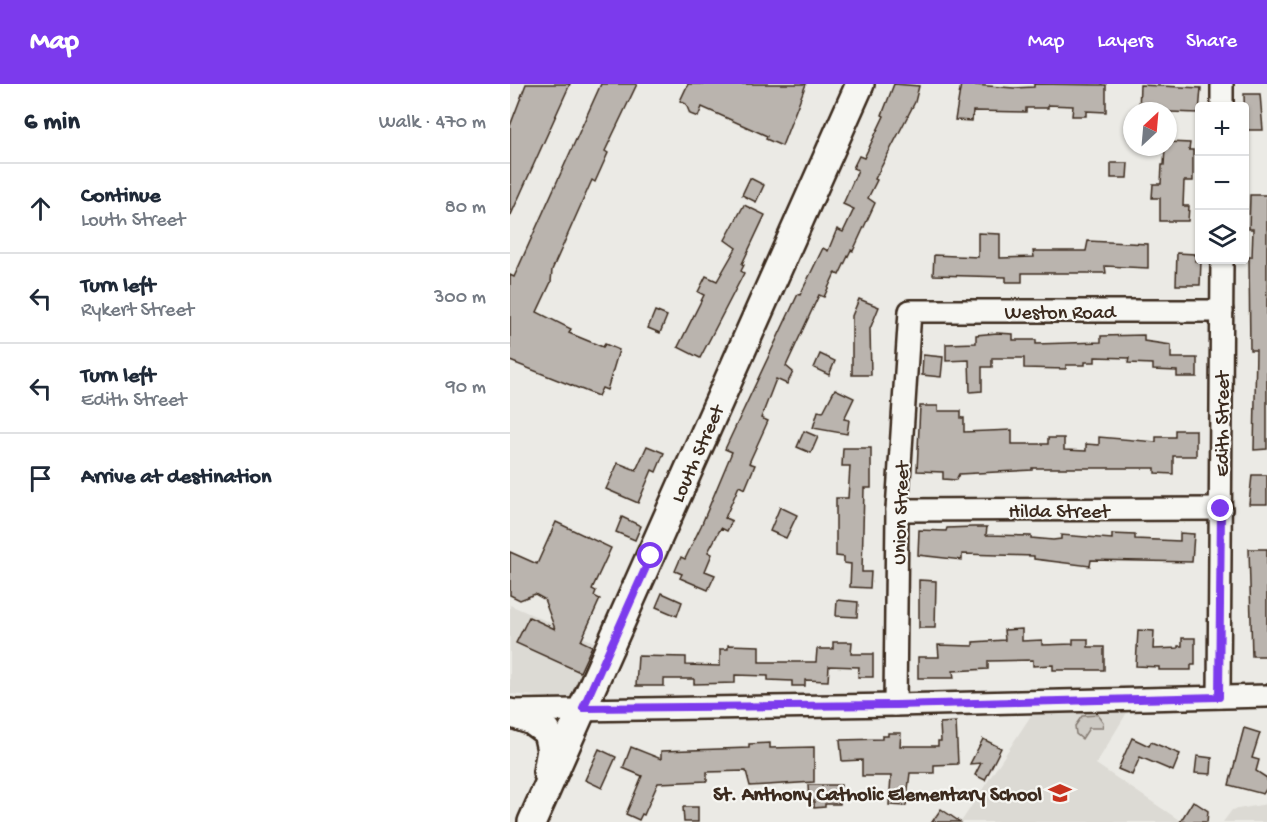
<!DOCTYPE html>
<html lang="en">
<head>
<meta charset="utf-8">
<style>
  :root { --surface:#fff; --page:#f6f6f7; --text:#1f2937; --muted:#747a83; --line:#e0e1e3; --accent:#7c3aed }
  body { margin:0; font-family:"Gochi Hand",sans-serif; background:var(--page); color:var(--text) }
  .controls { position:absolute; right:18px; top:18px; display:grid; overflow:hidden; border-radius:6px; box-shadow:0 2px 4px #0004 }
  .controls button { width:54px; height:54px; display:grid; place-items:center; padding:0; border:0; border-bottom:2px solid var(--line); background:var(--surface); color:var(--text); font:30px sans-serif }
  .compass { position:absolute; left:613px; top:18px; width:54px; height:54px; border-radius:50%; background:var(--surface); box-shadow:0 2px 4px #0004; rotate:26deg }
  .stop { position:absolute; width:18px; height:18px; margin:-14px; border:4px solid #7c3aed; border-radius:50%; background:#fff }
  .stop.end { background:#7c3aed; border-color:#fff; box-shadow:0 2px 6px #0008 }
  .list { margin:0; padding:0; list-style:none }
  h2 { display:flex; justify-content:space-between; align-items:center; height:78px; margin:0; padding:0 24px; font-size:26px }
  h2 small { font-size:20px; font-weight:400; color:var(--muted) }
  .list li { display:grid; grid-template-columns:39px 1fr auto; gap:18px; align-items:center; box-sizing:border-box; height:90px; padding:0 24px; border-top:2px solid var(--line) }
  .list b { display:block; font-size:22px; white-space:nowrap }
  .list p { margin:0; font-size:20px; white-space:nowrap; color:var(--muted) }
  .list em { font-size:20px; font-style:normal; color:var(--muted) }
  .icon { flex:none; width:33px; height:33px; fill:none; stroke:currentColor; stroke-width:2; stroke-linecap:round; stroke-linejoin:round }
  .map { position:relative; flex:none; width:757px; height:738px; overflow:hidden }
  header { display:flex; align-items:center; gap:36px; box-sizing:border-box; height:84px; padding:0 30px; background:var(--accent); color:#fff }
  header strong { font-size:28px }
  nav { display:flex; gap:33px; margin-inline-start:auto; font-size:21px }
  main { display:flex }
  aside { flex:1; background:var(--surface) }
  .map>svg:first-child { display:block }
  .built { fill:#dcdad4 }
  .green { fill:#cdcac4; stroke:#847a71; stroke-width:1.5 }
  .building { fill:#bab4ae; stroke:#3b2a1e; stroke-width:1.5 }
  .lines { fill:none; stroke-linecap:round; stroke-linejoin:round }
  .minor-casing { stroke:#3b2a1e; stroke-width:26 }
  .major-casing { stroke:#3b2a1e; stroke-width:32 }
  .minor { stroke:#f6f6f2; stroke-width:21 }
  .major { stroke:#f6f6f2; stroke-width:27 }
  .route { stroke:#7c3aed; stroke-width:8 }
  .labels { text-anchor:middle; stroke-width:4.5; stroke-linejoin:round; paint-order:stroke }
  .street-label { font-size:20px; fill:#3b2a1e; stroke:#f6f6f2 }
  .poi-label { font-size:20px; font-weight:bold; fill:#3b2a1e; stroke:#f6f6f2; text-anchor:end }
</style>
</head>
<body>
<header>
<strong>Map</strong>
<nav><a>Map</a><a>Layers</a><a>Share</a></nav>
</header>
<main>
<aside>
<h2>6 min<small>Walk · 470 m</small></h2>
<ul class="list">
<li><svg class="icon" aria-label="ahead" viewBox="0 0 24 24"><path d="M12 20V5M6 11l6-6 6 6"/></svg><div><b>Continue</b><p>Louth Street</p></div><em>80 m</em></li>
<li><svg class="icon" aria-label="left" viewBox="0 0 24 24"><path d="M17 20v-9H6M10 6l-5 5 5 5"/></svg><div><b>Turn left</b><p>Rykert Street</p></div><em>300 m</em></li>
<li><svg class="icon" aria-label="left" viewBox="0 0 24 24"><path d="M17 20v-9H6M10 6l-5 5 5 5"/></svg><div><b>Turn left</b><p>Edith Street</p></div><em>90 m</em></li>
<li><svg class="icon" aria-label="arrive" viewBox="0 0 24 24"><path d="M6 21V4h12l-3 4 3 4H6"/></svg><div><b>Arrive at destination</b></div></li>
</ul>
</aside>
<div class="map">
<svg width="757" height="738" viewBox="0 0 757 738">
  <rect width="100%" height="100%" fill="#ebeae5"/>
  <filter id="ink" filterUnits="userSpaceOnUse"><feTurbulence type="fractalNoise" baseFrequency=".0167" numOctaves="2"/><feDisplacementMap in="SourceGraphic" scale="12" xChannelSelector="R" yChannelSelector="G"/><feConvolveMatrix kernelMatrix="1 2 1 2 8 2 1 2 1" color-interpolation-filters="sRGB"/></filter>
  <g filter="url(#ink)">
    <g class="built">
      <polygon points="0,521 86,559 60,615 0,610"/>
      <polygon points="619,625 586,680 672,738 451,738 522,630"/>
      <polygon points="757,720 757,738 713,738 722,726"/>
    </g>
    <polygon class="green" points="588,631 593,638 592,644 579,644 572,655 566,650 565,642 572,632"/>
    <g class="building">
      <polygon points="16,0 60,0 0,133 0,42"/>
      <polygon points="91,0 127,0 95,67 98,69 85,98 82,96 42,186 41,198 27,228 61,245 59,249 93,263 95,260 109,266 97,306 92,304 88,312 0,277 0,191 4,193"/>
      <polygon points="178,0 296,0 272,62 256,55 257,52 192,23 188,33 180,30 176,20 170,17"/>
      <polygon points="384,0 409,2 405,18 365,95 367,96 358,114 365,119 343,167 341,166 329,191 325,189 314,213 309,211 276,282 283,288 277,300 266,295 251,334 258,337 239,379 245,381 235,405 229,402 215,434 222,437 217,447 211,444 198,468 202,470 195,487 205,491 198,506 170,494 172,490 165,487 171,473 175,475 191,442 222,368 215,365 288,210 290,211 313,164 318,167 327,145 333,148 344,125 333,120 348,86 343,84 349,72 354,74 374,32 372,31"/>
      <polygon points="451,0 504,4 524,3 524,0 596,1 596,28 576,27 576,32 562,32 563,22 538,21 538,24 516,24 516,28 463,27 462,37 445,36"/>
      <polygon points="630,1 691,4 689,29 629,27"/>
      <polygon points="734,10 750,10 753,46 735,46"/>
      <polygon points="658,58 680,59 679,66 683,66 683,97 674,97 673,122 679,122 678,137 650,137 650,114 642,114 643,100 651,100 652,81 654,81 655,63 658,63"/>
      <polygon points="601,79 618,79 617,94 601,94"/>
      <polygon points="240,94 254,101 246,118 232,111"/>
      <polygon points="740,111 757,111 757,365 744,366 746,266 740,266 739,173 742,173 743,145 739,145"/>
      <polygon points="234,121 255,131 232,180 234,181 231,187 234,189 190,274 168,263 194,211 188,208 196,192 207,197 226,164 215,156"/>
      <polygon points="468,149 490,150 490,174 524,173 523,167 576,167 578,157 638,160 638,184 595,182 596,189 512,189 512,198 496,198 496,193 423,191 424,171 468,173"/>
      <polygon points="667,169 685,170 685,177 691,177 690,201 666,201"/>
      <polygon points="349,215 369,223 360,245 361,291 342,291 342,232"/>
      <polygon points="145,227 157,232 150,249 138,244"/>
      <polygon points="487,249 503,250 503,256 526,256 526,260 591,258 591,252 634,251 634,257 661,261 661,274 687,274 687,293 667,293 667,287 643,286 643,280 618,279 619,274 585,273 585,278 575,278 575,281 556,281 556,285 514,284 514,274 482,274 482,283 472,283 472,307 460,308 459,276 436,277 436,260 466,259 466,251"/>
      <polygon points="310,270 325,277 319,291 304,284"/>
      <polygon points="413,271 433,273 431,293 412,291"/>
      <polygon points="325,305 344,314 334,335 339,336 337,350 303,344 308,327 313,328"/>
      <polygon points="410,322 428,322 428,327 451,327 451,334 454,334 454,348 502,346 502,360 538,360 538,354 554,354 554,366 576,367 576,360 589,361 589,353 646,358 646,353 665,353 665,346 686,346 686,372 663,372 663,390 645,389 645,384 522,384 522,386 449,390 446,396 433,395 433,388 407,387"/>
      <polygon points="294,347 308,353 301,369 287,363"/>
      <polygon points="137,362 154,369 146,388 142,386 128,419 96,405 108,379 126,386"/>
      <polygon points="333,364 361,364 361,404 354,404 352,488 361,488 360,504 340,503 341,480 334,479 334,473 326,472 326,414 338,414 340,382 332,382"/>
      <polygon points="742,391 757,391 757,420 739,420"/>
      <polygon points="270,423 287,431 276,454 260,447"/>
      <polygon points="112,433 131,442 125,456 106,448"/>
      <polygon points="46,438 101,464 82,505 86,507 84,512 90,515 71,557 82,562 70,588 6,559 19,533 45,545 34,515 25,510 10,516 0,511 0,468 27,480"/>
      <polygon points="463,443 477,443 476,451 521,452 521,454 543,456 551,455 551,451 602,455 602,450 625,451 625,455 670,457 670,449 684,450 682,478 581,476 580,482 524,475 524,472 452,470 452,476 408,471 409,446 436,447 437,444"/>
      <polygon points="739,465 757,465 757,572 742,572"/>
      <polygon points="409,496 426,497 425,544 409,544"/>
      <polygon points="152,509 172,518 167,532 146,523"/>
      <polygon points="327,516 348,518 347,533 326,532"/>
      <polygon points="512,545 512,557 532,556 532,561 563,560 563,555 578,555 578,563 594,563 594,586 543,586 543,581 523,582 523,576 478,577 478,585 443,587 444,594 408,594 408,573 429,573 428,561 463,562 463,558 495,556 494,546"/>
      <polygon points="628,546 644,547 643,565 668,564 668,562 672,562 672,554 685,554 685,581 681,581 681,586 649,586 649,583 626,582"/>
      <polygon points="323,558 342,558 341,570 363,570 363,593 348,593 349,583 319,582 318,597 295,596 295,602 282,602 282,597 258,596 258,592 225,591 225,599 184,600 184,595 154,595 154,602 126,602 128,572 176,573 176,581 210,582 210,565 218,565 218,561 249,562 249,578 306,578 307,565 323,565"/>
      <polygon points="446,638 448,680 424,681 424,689 400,689 396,722 379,721 381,692 352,692 352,676 332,677 330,656 372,655 372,652 378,652 378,649 391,649 390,662 428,662 428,657 431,657 430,639"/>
      <polygon points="734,644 750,649 742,674 749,676 746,687 757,694 757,704 753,710 719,701"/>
      <polygon points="622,654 639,662 641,658 670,670 663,687 630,673 622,691 608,685"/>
      <polygon points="473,655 491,664 475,696 465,691 471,679 460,680"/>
      <polygon points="260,659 260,664 304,663 304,698 240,702 236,687 197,688 197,697 148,699 134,731 132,730 129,736 116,730 132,692 113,684 121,663 151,675 151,667 239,664 239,660"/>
      <polygon points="89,665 106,673 92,704 75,696"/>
      <polygon points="687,672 702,674 701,690 685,689"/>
      <polygon points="298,701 331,701 330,720 315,720 315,723 304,724 304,717 299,718"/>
      <polygon points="683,717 698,727 697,738 670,738"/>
      <polygon points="173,723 188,723 188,738 174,738"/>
      <polygon points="431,725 450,738 422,738"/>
    </g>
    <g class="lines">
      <g class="minor-casing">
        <g id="minor">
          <polyline points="712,22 712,0"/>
          <polyline points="387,426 711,425"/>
          <polyline points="709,613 712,176"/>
          <polyline points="385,621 387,426 400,227 712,227"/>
          <polyline points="1,627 385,621 757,612"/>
        </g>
      </g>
      <g class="major-casing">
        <g id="major">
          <polyline points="0,629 22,637 37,648 41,666 37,688"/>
          <polyline points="22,738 350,0"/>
        </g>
      </g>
      <use href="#minor" class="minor"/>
      <use href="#major" class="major"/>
    </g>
  </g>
  <g class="lines" filter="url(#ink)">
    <polyline class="route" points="141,472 73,624 385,621 709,613 711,425"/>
  </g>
  <defs>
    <g id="school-bare" transform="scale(1.8)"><path d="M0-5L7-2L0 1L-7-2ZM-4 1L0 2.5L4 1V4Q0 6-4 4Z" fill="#c8321e" stroke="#f6f6f2" stroke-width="2.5" paint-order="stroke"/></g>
  </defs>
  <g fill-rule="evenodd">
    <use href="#school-bare" x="550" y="709"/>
  </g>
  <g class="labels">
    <g class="street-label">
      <text x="550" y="234">Weston Road</text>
      <text transform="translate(711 340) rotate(-90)" y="7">Edith Street</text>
      <text transform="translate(186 369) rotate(-66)" y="7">Louth Street</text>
      <text x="549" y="433">Hilda Street</text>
      <text transform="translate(389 429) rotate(-88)" y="7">Union Street</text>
    </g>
    <g class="poi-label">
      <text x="532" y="716">St. Anthony Catholic Elementary School</text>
    </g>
  </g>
</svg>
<div class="controls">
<button>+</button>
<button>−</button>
<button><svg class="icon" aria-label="layers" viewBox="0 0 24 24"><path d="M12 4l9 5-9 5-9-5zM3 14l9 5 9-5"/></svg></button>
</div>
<svg class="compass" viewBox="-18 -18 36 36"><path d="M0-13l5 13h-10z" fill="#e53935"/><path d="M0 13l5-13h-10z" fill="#747a83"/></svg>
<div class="stop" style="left:141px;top:472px"></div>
<div class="stop end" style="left:711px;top:425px"></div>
</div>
</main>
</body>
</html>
